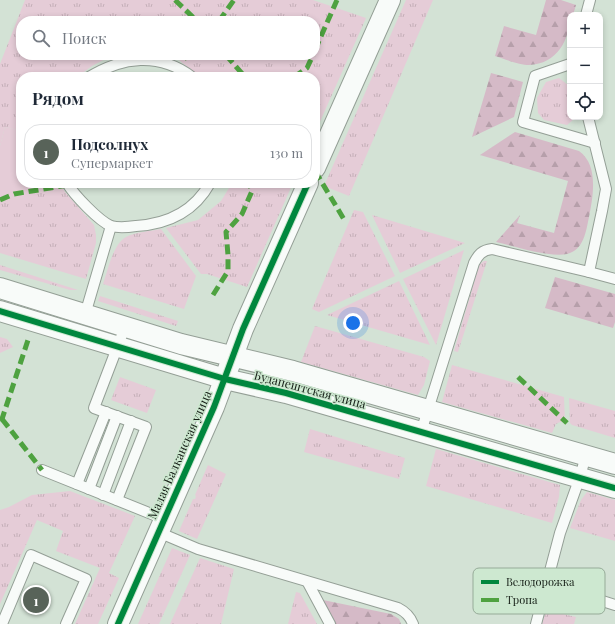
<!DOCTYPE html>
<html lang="ru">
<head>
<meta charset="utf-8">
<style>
  :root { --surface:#fff; --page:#f2f2f3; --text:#1f2937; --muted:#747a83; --line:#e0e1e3; --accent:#586359 }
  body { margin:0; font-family:"Playfair Display",serif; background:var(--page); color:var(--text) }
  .controls { position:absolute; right:12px; top:12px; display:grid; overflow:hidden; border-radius:8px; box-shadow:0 2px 6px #0003 }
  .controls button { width:36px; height:36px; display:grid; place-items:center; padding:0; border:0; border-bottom:1px solid var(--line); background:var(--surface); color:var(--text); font:20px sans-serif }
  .you { position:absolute; left:353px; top:323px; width:14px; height:14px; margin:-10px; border:3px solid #fff; border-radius:50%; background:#1a73e8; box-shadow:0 0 0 6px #1a73e833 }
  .badge { display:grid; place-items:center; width:26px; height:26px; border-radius:50%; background:var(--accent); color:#fff; font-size:13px; font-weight:700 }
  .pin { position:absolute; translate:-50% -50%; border:2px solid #fff; box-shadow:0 1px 4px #0006 }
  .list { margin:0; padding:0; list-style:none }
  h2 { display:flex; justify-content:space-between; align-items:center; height:52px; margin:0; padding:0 16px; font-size:17px }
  h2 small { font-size:13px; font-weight:400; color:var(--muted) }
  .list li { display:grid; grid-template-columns:26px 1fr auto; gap:12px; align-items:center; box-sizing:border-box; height:56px; margin:0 8px 8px; padding:0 8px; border:1px solid var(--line); border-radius:16px }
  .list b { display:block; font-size:15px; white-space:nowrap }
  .list p { margin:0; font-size:13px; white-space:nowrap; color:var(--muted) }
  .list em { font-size:13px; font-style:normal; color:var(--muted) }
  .icon { flex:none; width:22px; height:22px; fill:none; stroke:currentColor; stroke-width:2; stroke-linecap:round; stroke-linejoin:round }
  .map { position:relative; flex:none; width:615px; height:624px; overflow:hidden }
  .search { position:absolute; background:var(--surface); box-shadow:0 2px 6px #0003; left:16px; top:16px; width:304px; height:44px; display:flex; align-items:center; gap:10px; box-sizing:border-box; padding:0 14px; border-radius:16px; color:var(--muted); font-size:15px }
  .panel { position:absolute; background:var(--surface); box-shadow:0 2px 6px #0003; left:16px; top:72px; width:304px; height:116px; border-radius:16px }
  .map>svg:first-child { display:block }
  .grass { fill:url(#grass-tufts) }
  .forest { fill:url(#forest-firs) }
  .park { fill:#e5ccd7 }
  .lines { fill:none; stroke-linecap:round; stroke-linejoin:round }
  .lane-casing { stroke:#949f96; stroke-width:12 }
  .street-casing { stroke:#949f96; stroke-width:22 }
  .lane { stroke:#f8fbf9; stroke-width:10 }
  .street { stroke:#f8fbf9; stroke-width:20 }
  .quiet { stroke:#4ea240; stroke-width:5; stroke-dasharray:10 5; stroke-linecap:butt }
  .cycleway-casing { stroke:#cde8d0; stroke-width:8 }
  .cycleway { stroke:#00873e; stroke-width:6 }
  .labels { text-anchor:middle; stroke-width:3; stroke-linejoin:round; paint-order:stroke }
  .street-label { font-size:12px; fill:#151e16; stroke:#cde8d0 }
  .key { fill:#cde8d0; stroke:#96ab98; stroke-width:1 }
  .key-label { font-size:11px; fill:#151e16 }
</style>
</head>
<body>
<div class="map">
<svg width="615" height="624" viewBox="0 0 615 624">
  <defs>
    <pattern id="grass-tufts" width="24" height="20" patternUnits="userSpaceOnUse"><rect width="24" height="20" fill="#e5ccd7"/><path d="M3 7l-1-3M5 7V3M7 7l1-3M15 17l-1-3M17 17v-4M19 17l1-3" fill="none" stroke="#c4afb8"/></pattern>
    <pattern id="forest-firs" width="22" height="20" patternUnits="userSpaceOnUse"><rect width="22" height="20" fill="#d5bac7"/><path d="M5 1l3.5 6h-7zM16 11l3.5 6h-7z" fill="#b69faa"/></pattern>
  </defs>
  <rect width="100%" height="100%" fill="#d3e2d5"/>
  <g class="grass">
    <polygon points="25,0 313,0 366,18 315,133 315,77 199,77 179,60 159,55 315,55 315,21 21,21 21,55 111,55 111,56 92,66 77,77 21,77 21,131 5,127 0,146 0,64"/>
    <polygon points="406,0 433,0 349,196 324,186"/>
    <polygon points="559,78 568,85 570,89 570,117 574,117 573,120 567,125 544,120 538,113 537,98 546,82"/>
    <polygon points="24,183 60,183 65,192 94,225 96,235 96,243 86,279 0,253 0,193 19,199"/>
    <polygon points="232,183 293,183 247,287 207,274 201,274 166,228 198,220 221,201"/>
    <polygon points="354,210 363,212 395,276 319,312 312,309"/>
    <polygon points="372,215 465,243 400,273"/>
    <path d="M 161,229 L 196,276 L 184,309 L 103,284 C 108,270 113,244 126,237 C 135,232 151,231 161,229 Z"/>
    <polygon points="464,250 436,345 403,279"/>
    <polygon points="484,261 487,261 458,352 454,351 478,269 480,264"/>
    <polygon points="0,265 78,290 70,290 0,270"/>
    <polygon points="399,281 430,345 327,315"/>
    <polygon points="100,296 178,321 176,326 98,301"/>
    <polygon points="315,326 424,357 430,361 424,385 418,395 301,362"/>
    <polygon points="0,337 7,339 13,347 0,353"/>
    <polygon points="452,365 564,397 565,422 560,422 556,424 552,433 442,402"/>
    <polygon points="120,377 156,390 147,413 111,400"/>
    <polygon points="569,398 615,411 615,438 572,425 570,423"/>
    <polygon points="310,429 405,458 399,479 304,452"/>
    <polygon points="436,449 560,485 559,497 552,523 426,486"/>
    <polygon points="208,465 226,474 197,539 179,531 193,499 195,499 196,496 195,495"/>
    <polygon points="70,491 135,516 109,573 119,578 98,624 75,624 100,568 56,551 63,531 37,520 0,604 0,510 9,507 32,495"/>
    <polygon points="587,492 615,500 615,541 570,528 581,500"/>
    <polygon points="172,548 190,555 159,624 138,624"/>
    <polygon points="200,558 234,569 221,624 170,624"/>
    <polygon points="296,592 300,593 317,624 288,624"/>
    <polygon points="550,611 576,617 574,624 542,624 545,614"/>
  </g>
  <g class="forest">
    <path d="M 546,0 L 561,0 L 576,5 L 573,15 L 570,15 C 570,40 557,64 529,65 C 520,65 504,59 495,56 L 504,26 L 536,35 Z"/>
    <polygon points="491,73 523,82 514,117 472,137"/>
    <path d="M 515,132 L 579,151 C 599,165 593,197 589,217 C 586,231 584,250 567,254 C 550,258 514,246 496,242 L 520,215 L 517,223 L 554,233 L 568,181 L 480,155 Z"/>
    <polygon points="555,277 615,294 615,322 613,328 545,308"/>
    <polygon points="323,600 391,614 399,619 401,624 335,624"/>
  </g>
  <polygon class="park" points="5,127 21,131 21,183 24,183 19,199 0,193 0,146"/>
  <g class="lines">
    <g class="lane-casing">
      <g id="lane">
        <polyline points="586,15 590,0"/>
        <polyline points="570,64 535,76 523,122 595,143"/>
        <path d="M 89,77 C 122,57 159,52 192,77"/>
        <path d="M 67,183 C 74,195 99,221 111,226 C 119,228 129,227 136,226 C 168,224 194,212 210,183"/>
        <polyline points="589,272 615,279"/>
        <polyline points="84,318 111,226"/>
        <path d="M 421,432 L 474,263 C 478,255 482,250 492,249 L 589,272 L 602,211 L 606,189 L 588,117"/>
        <polyline points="42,470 164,519"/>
        <polyline points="77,484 106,412"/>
        <polyline points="89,489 117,416"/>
        <polyline points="103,495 131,421"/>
        <polyline points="117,500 146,427 94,408 125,327"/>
        <path d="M 158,532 L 198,549 L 398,608 C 406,612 410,616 413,624"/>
        <polyline points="308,583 330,624"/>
        <polyline points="545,593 583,603 596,599 615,605"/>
        <polyline points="2,624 31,555 86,579 66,624"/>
        <polyline points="536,624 560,533 580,477 586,455"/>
      </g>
    </g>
    <g class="street-casing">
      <g id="street">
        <polyline points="315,168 390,0"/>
        <polyline points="0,288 181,344 293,371 615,464"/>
        <polyline points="0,311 225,379 286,393 615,488"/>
        <polyline points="118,624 214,407 243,329 308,183"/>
      </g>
    </g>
    <use href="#lane" class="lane"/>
    <use href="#street" class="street"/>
    <g class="quiet">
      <polyline points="175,0 197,21"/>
      <polyline points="219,21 234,0"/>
      <polyline points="315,50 337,0"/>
      <polyline points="226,55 245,77"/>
      <polyline points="184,59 188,55"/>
      <polyline points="294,77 307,68 313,55"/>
      <polyline points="315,171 345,221"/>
      <polyline points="0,200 14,194 68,185"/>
      <polyline points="213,295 228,271 228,255 226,232 242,214 252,191 249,183"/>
      <polyline points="518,377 567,423"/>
      <polyline points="2,419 42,470"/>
      <polyline points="0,420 2,419 28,340"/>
    </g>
    <g class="cycleway-casing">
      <g id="cycleway">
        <polyline points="0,311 225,379 286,393 615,488"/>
        <polyline points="118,624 214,407 243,329 308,183"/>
      </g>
    </g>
    <use href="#cycleway" class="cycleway"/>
  </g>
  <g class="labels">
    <g class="street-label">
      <text transform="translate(310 390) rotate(15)" y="4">Будапештская улица</text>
      <text transform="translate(180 455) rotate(-66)" y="4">Малая Балканская улица</text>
    </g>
  </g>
  <rect x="473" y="568" width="132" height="46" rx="6" class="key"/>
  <rect x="481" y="580" width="18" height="4" fill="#00873e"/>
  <rect x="481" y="598" width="18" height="4" fill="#4ea240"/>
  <g class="key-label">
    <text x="506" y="586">Велодорожка</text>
    <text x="506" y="604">Тропа</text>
  </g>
</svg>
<div class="controls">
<button>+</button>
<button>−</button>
<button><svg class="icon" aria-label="locate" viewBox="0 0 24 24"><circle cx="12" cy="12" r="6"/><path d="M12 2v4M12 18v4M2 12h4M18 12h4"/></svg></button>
</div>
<div class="you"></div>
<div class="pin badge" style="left:36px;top:600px">1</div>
<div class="search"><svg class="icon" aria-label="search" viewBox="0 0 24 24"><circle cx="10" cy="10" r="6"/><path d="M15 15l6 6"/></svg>Поиск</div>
<section class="panel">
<h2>Рядом<small></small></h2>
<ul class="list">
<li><span class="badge">1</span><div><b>Подсолнух</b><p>Супермаркет</p></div><em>130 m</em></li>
</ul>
</section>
</div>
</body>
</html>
